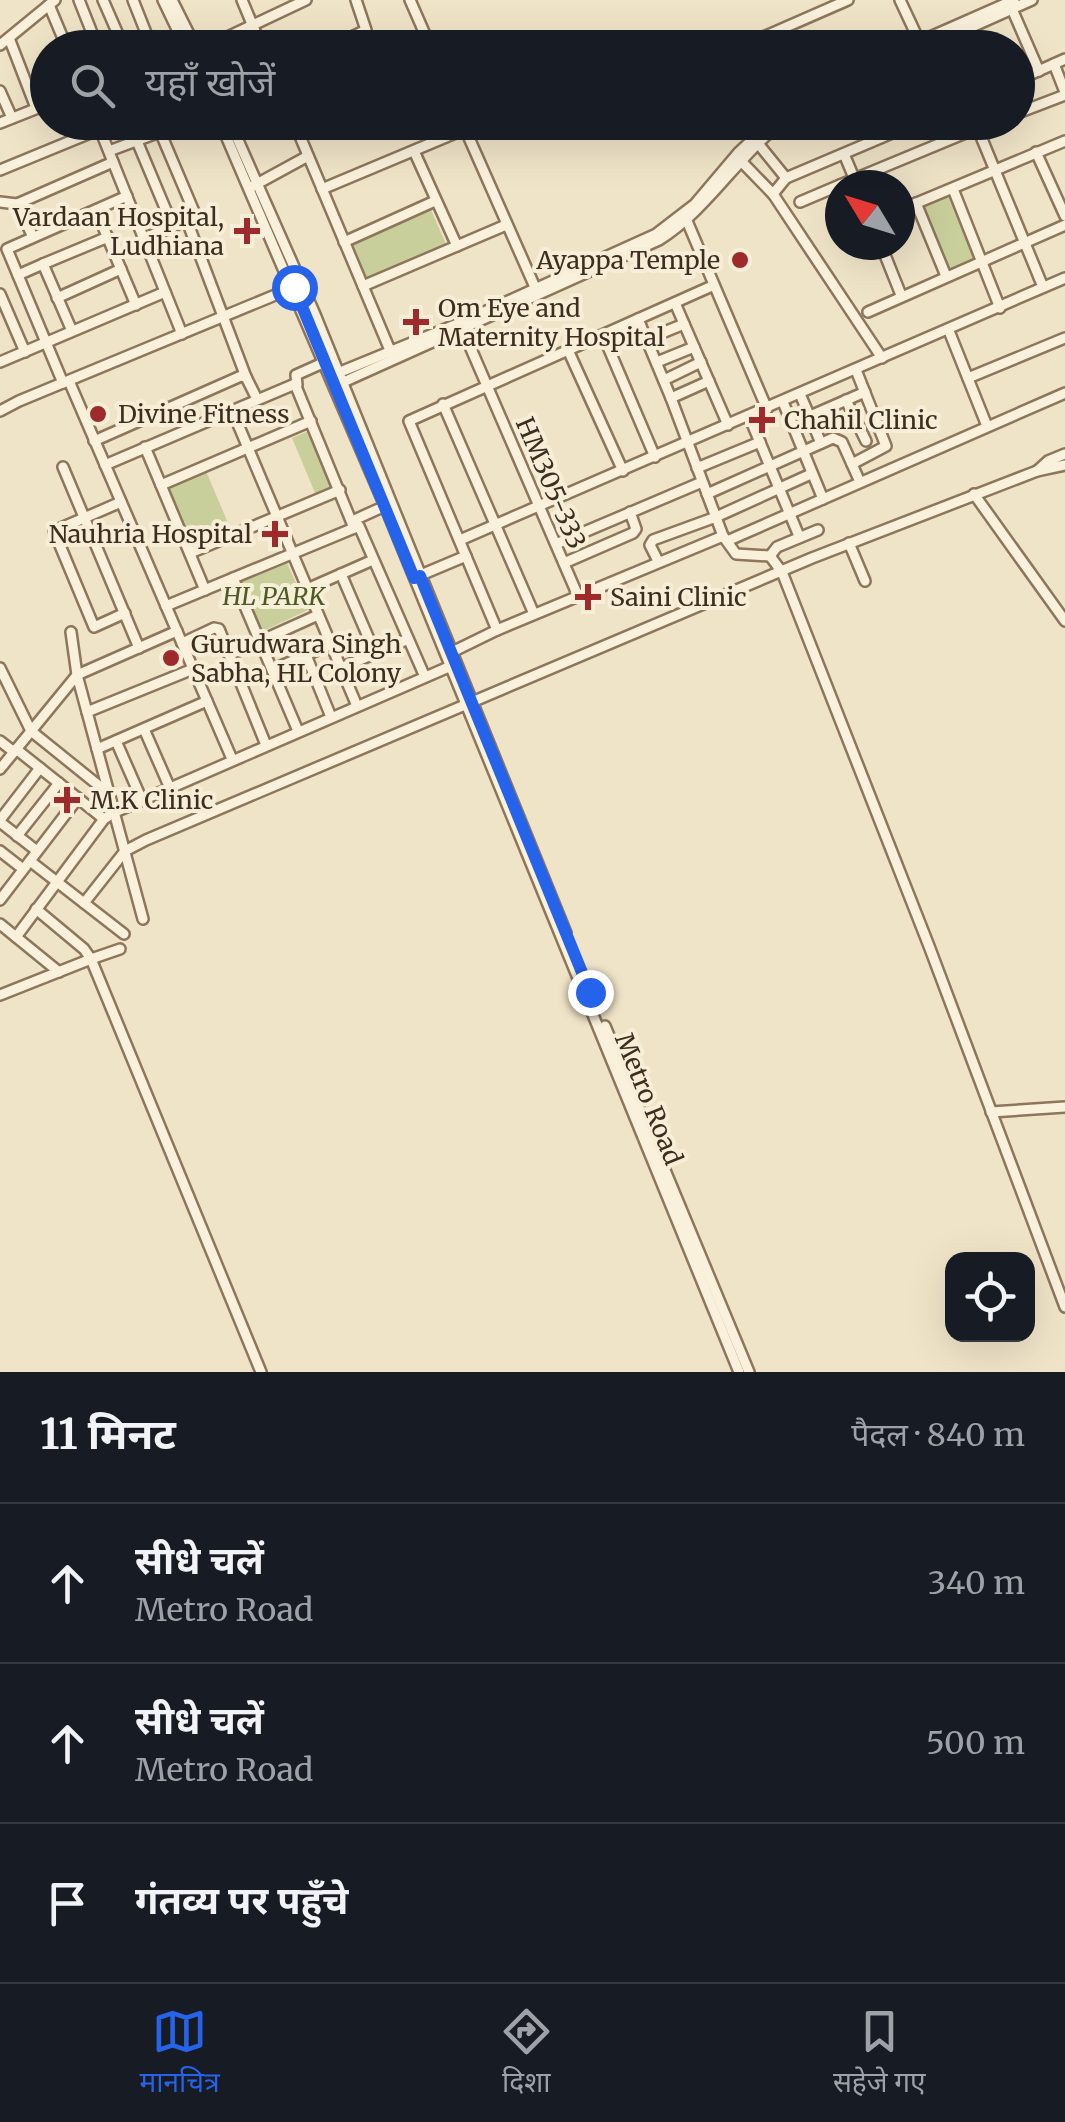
<!DOCTYPE html>
<html lang="hi">
<head>
<meta charset="utf-8">
<style>
  :root { --surface:#171b24; --page:#242831; --text:#f1f3f6; --muted:#9ea1a6; --line:#363941; --accent:#2563eb }
  body { margin:0; font-family:Merriweather,"Noto Sans Devanagari",serif; background:var(--page); color:var(--text) }
  .controls { position:absolute; right:30px; bottom:30px; display:grid; overflow:hidden; border-radius:20px; box-shadow:0 10px 40px #0002 }
  .controls button { width:90px; height:90px; display:grid; place-items:center; padding:0; border:0; border-bottom:2px solid var(--line); background:var(--surface); color:var(--text); font:50px sans-serif }
  .compass { position:absolute; left:825px; top:170px; width:90px; height:90px; border-radius:50%; background:var(--surface); box-shadow:0 10px 40px #0002; rotate:308deg }
  .stop { position:absolute; width:30px; height:30px; margin:-22px; border:8px solid #2563eb; border-radius:50%; background:#fff }
  .stop.end { background:#2563eb; border-color:#fff; box-shadow:0 2px 10px #0008 }
  .list { margin:0; padding:0; list-style:none }
  h2 { display:flex; justify-content:space-between; align-items:center; height:130px; margin:0; padding:0 40px; font-size:42px }
  h2 small { font-size:32px; font-weight:400; color:var(--muted) }
  .list li { display:grid; grid-template-columns:65px 1fr auto; gap:30px; align-items:center; box-sizing:border-box; height:160px; padding:0 40px; border-top:2px solid var(--line) }
  .list b { display:block; font-size:38px; white-space:nowrap }
  .list p { margin:0; font-size:32px; white-space:nowrap; color:var(--muted) }
  .list em { font-size:32px; font-style:normal; color:var(--muted) }
  .icon { flex:none; width:55px; height:55px; fill:none; stroke:currentColor; stroke-width:2; stroke-linecap:round; stroke-linejoin:round }
  .map { position:relative; flex:none; width:1065px; height:1372px; overflow:hidden }
  .search { position:absolute; background:var(--surface); box-shadow:0 10px 40px #0002; left:30px; right:30px; top:30px; height:110px; display:flex; align-items:center; gap:25px; box-sizing:border-box; padding:0 35px; border-radius:55px; color:var(--muted); font-size:38px }
  .sheet { height:610px; background:var(--surface) }
  nav { display:flex; justify-content:space-around; align-items:center; box-sizing:border-box; height:140px; border-top:2px solid var(--line); background:var(--surface); font-size:28px; color:var(--muted) }
  nav a { display:grid; justify-items:center; gap:5px }
  nav .on { color:var(--accent) }
  .map>svg:first-child { display:block }
  .green { fill:#c9cf9b }
  .lines { fill:none; stroke-linecap:round; stroke-linejoin:round }
  .minor-casing { stroke:#8d765c; stroke-width:14 }
  .minor { stroke:#faf1dc; stroke-width:9 }
  .route { stroke:#2563eb; stroke-width:12 }
  .poi-dot { fill:#9e2a2b; stroke:#f7eed8; stroke-width:4 }
  .labels { text-anchor:middle; stroke-width:8; stroke-linejoin:round; paint-order:stroke }
  .poi-label { font-size:25px; fill:#3d2e20; stroke:#f7eed8; text-anchor:start }
  .street-label { font-size:25px; fill:#3d2e20; stroke:#f7eed8 }
  .park-label { font-size:25px; font-style:italic; fill:#4d5a26; stroke:#f7eed8 }
</style>
</head>
<body>
<div class="map">
<svg width="1065" height="1372" viewBox="0 0 1065 1372">
  <rect width="100%" height="100%" fill="#f0e4c8"/>
  <g class="green">
    <polygon points="952,192 979,260 947,273 919,204"/>
    <polygon points="431,210 446,244 367,279 352,246"/>
    <polygon points="311,430 333,486 315,493 292,438"/>
    <polygon points="206,471 231,530 192,546 167,488"/>
    <polygon points="287,563 308,610 261,632 240,582"/>
  </g>
  <g class="lines">
    <g class="minor-casing">
      <g id="minor">
        <polyline points="79,0 98,48"/>
        <polyline points="103,0 124,48"/>
        <polyline points="133,0 152,48"/>
        <polyline points="163,0 186,48"/>
        <polyline points="172,0 196,48"/>
        <polyline points="242,0 262,48"/>
        <polyline points="410,0 431,48"/>
        <polyline points="900,0 921,45"/>
        <polyline points="49,5 67,48"/>
        <polyline points="1012,9 1039,71"/>
        <polyline points="9,38 36,108"/>
        <polyline points="761,38 848,0"/>
        <polyline points="0,45 55,0"/>
        <polyline points="204,48 306,0"/>
        <polyline points="328,48 366,30 356,0"/>
        <polyline points="905,48 1014,0"/>
        <polyline points="925,48 1032,0"/>
        <polyline points="1054,64 1065,92"/>
        <polyline points="1018,80 1065,59"/>
        <polyline points="0,91 12,118"/>
        <polyline points="1018,113 1065,95"/>
        <polyline points="97,122 182,334"/>
        <polyline points="129,122 173,227 195,214 156,122"/>
        <polyline points="220,122 385,506 739,1372"/>
        <polyline points="230,122 314,312 566,933"/>
        <polyline points="294,122 392,355"/>
        <polyline points="462,122 538,294"/>
        <polyline points="975,122 1043,287"/>
        <polyline points="0,123 48,104"/>
        <polyline points="756,141 786,178"/>
        <polyline points="109,151 160,132"/>
        <polyline points="414,151 457,246"/>
        <polyline points="1036,152 1065,216"/>
        <polyline points="844,154 857,185"/>
        <polyline points="740,160 773,194"/>
        <polyline points="0,170 100,129"/>
        <polyline points="840,185 992,122"/>
        <polyline points="253,186 308,156"/>
        <polyline points="322,189 465,129"/>
        <polyline points="953,189 1000,308"/>
        <polyline points="0,202 17,204 113,162"/>
        <polyline points="800,202 840,185"/>
        <polyline points="916,203 946,276"/>
        <polyline points="17,204 33,237"/>
        <polyline points="96,210 136,305"/>
        <polyline points="900,210 1065,141"/>
        <polyline points="187,221 246,377"/>
        <polyline points="687,221 767,409"/>
        <polyline points="144,238 173,227"/>
        <polyline points="344,242 435,201"/>
        <polyline points="881,245 901,295"/>
        <polyline points="43,264 108,237"/>
        <polyline points="18,275 43,264 72,331"/>
        <polyline points="363,286 506,225"/>
        <polyline points="0,294 25,352"/>
        <polyline points="57,298 121,269"/>
        <polyline points="675,303 728,425"/>
        <polyline points="868,312 1065,225"/>
        <polyline points="638,319 671,398 723,536 736,554 770,556 777,547 818,530"/>
        <polyline points="462,328 578,596"/>
        <polyline points="949,331 987,426"/>
        <polyline points="603,335 655,457"/>
        <polyline points="647,339 684,324"/>
        <polyline points="568,350 623,471"/>
        <polyline points="882,358 773,194 786,178 918,122"/>
        <polyline points="0,362 165,292"/>
        <polyline points="657,362 694,347"/>
        <polyline points="333,375 460,323 656,234 695,204 739,152 771,122"/>
        <polyline points="968,378 1065,338"/>
        <polyline points="664,380 701,362"/>
        <polyline points="69,381 232,759"/>
        <polyline points="63,383 7,249 127,196"/>
        <path d="M 339,384 L 659,240 C 708,209 736,158 782,122"/>
        <polyline points="297,385 296,375 325,362"/>
        <polyline points="800,394 821,443"/>
        <polyline points="671,398 709,381"/>
        <polyline points="846,400 866,441"/>
        <polyline points="783,402 823,499"/>
        <polyline points="443,404 534,614"/>
        <polyline points="232,410 357,706"/>
        <polyline points="0,411 19,401 297,286"/>
        <polyline points="749,416 799,536"/>
        <polyline points="810,416 865,392"/>
        <polyline points="94,441 241,376 246,377 257,399"/>
        <polyline points="145,447 205,590"/>
        <polyline points="852,464 886,446 856,370"/>
        <polyline points="105,465 295,384 354,528"/>
        <polyline points="63,467 139,648"/>
        <polyline points="697,468 760,442"/>
        <polyline points="1037,471 1048,461 1065,454"/>
        <polyline points="161,485 311,421"/>
        <polyline points="707,494 833,438 842,442 860,482"/>
        <polyline points="974,494 1065,621"/>
        <polyline points="121,502 54,531 94,627 125,613"/>
        <polyline points="352,521 385,506"/>
        <polyline points="460,540 1065,278"/>
        <polyline points="727,541 1065,393"/>
        <polyline points="849,543 865,581"/>
        <polyline points="556,544 702,482"/>
        <polyline points="190,553 340,490"/>
        <polyline points="770,556 782,572 929,946 1065,1307"/>
        <polyline points="658,561 650,545 653,540 716,517 811,474"/>
        <polyline points="564,563 633,533 636,529 630,512"/>
        <polyline points="341,574 375,653"/>
        <polyline points="416,577 466,556"/>
        <polyline points="233,578 298,731"/>
        <polyline points="307,589 373,560"/>
        <polyline points="166,606 359,526 425,677"/>
        <polyline points="497,630 409,421 712,286"/>
        <polyline points="71,632 77,675 143,919"/>
        <polyline points="182,643 214,628 219,629 266,745"/>
        <polyline points="450,653 497,630 723,536"/>
        <polyline points="229,655 318,615"/>
        <polyline points="306,655 331,717"/>
        <polyline points="0,668 31,731 108,793"/>
        <polyline points="341,668 408,639"/>
        <polyline points="272,670 331,644"/>
        <polyline points="87,712 193,669"/>
        <polyline points="144,729 169,786"/>
        <polyline points="0,741 14,752"/>
        <polyline points="116,741 141,798"/>
        <polyline points="16,749 104,819"/>
        <polyline points="97,749 207,701"/>
        <polyline points="0,769 77,675 177,631"/>
        <polyline points="0,820 40,768"/>
        <polyline points="0,822 37,851"/>
        <polyline points="17,836 59,783"/>
        <polyline points="0,851 23,869"/>
        <polyline points="30,861 124,934"/>
        <polyline points="0,900 78,798"/>
        <polyline points="84,903 125,851 146,840 812,558 1037,471 1065,465"/>
        <polyline points="36,909 84,949 91,959 120,949"/>
        <polyline points="0,924 59,972"/>
        <polyline points="16,937 104,819 115,812 451,666"/>
        <polyline points="0,995 91,959 261,1372"/>
        <polyline points="605,1026 749,1372"/>
        <polyline points="991,1112 1065,1107"/>
      </g>
    </g>
    <use href="#minor" class="minor"/>
  </g>
  <g class="lines">
    <polyline class="route" points="294,287 414,578 420,576 590,992"/>
  </g>
  <g class="poi-dot">
    <path d="M242 216h10v10h10v10h-10v10h-10v-10h-10v-10h10z"/>
    <circle cx="740" cy="260" r="10"/>
    <path d="M411 307h10v10h10v10h-10v10h-10v-10h-10v-10h10z"/>
    <circle cx="98" cy="414" r="10"/>
    <path d="M757 405h10v10h10v10h-10v10h-10v-10h-10v-10h10z"/>
    <path d="M270 519h10v10h10v10h-10v10h-10v-10h-10v-10h10z"/>
    <path d="M583 582h10v10h10v10h-10v10h-10v-10h-10v-10h10z"/>
    <circle cx="171" cy="658" r="10"/>
    <path d="M62 785h10v10h10v10h-10v10h-10v-10h-10v-10h10z"/>
  </g>
  <g class="labels">
    <g class="poi-label">
      <text x="224" y="226" text-anchor="end">Vardaan Hospital,<tspan x="224" dy="29">Ludhiana</tspan></text>
      <text x="720" y="269" text-anchor="end">Ayappa Temple</text>
      <text x="438" y="317">Om Eye and<tspan x="438" dy="29">Maternity Hospital</tspan></text>
      <text x="118" y="423">Divine Fitness</text>
      <text x="784" y="429">Chahil Clinic</text>
      <text x="252" y="543" text-anchor="end">Nauhria Hospital</text>
      <text x="610" y="606">Saini Clinic</text>
      <text x="191" y="653">Gurudwara Singh<tspan x="191" dy="29">Sabha, HL Colony</tspan></text>
      <text x="90" y="809">M.K Clinic</text>
    </g>
    <g class="street-label">
      <text transform="translate(551 483) rotate(67)" y="9">HM305-333</text>
      <text transform="translate(649 1099) rotate(68)" y="9">Metro Road</text>
    </g>
    <g class="park-label">
      <text x="274" y="605">HL PARK</text>
    </g>
  </g>
</svg>
<div class="controls">
<button><svg class="icon" aria-label="locate" viewBox="0 0 24 24"><circle cx="12" cy="12" r="6"/><path d="M12 2v4M12 18v4M2 12h4M18 12h4"/></svg></button>
</div>
<svg class="compass" viewBox="-18 -18 36 36"><path d="M0-13l5 13h-10z" fill="#e53935"/><path d="M0 13l5-13h-10z" fill="#9ea1a6"/></svg>
<div class="stop" style="left:294px;top:287px"></div>
<div class="stop end" style="left:590px;top:992px"></div>
<div class="search"><svg class="icon" aria-label="search" viewBox="0 0 24 24"><circle cx="10" cy="10" r="6"/><path d="M15 15l6 6"/></svg>यहाँ खोजें</div>
</div>
<section class="sheet">
<h2>11 मिनट<small>पैदल · 840 m</small></h2>
<ul class="list">
<li><svg class="icon" aria-label="ahead" viewBox="0 0 24 24"><path d="M12 20V5M6 11l6-6 6 6"/></svg><div><b>सीधे चलें</b><p>Metro Road</p></div><em>340 m</em></li>
<li><svg class="icon" aria-label="ahead" viewBox="0 0 24 24"><path d="M12 20V5M6 11l6-6 6 6"/></svg><div><b>सीधे चलें</b><p>Metro Road</p></div><em>500 m</em></li>
<li><svg class="icon" aria-label="arrive" viewBox="0 0 24 24"><path d="M6 21V4h12l-3 4 3 4H6"/></svg><div><b>गंतव्य पर पहुँचे</b></div></li>
</ul>
</section>
<nav>
<a class="on"><svg class="icon" aria-label="map" viewBox="0 0 24 24"><path d="M3 6l6-2 6 2 6-2v14l-6 2-6-2-6 2zM9 4v14M15 6v14"/></svg>मानचित्र</a>
<a><svg class="icon" aria-label="directions" viewBox="0 0 24 24"><path d="M12 3l9 9-9 9-9-9zM9 14v-3h6M13 9l2 2-2 2"/></svg>दिशा</a>
<a><svg class="icon" aria-label="saved" viewBox="0 0 24 24"><path d="M7 4h10v16l-5-4-5 4z"/></svg>सहेजे गए</a>
</nav>
</body>
</html>
